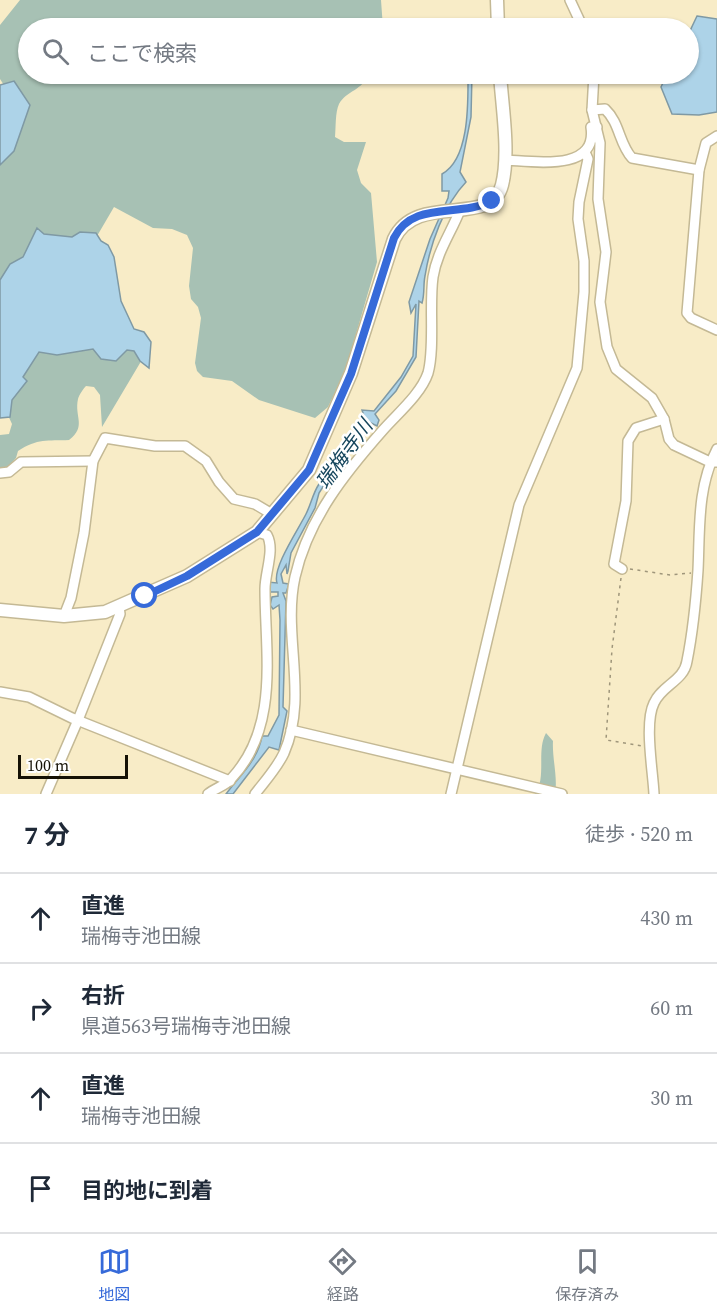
<!DOCTYPE html>
<html lang="ja">
<head>
<meta charset="utf-8">
<style>
  :root { --surface:#fff; --page:#f2f2f3; --text:#1f2937; --muted:#747a83; --line:#e0e1e3; --accent:#366ad9 }
  body { margin:0; font-family:"Source Serif 4","Noto Sans JP",serif; background:var(--page); color:var(--text) }
  .scale { position:absolute; left:18px; bottom:15px; width:110px; box-sizing:border-box; padding-left:6px; border:3px solid #151105; border-top:0; font-size:16px; line-height:21px; white-space:nowrap; color:#151105; -webkit-text-stroke:4px #fff; paint-order:stroke }
  .stop { position:absolute; width:18px; height:18px; margin:-14px; border:4px solid #366ad9; border-radius:50%; background:#fff }
  .stop.end { background:#366ad9; border-color:#fff; box-shadow:0 2px 6px #0008 }
  .list { margin:0; padding:0; list-style:none }
  h2 { display:flex; justify-content:space-between; align-items:center; height:78px; margin:0; padding:0 24px; font-size:26px }
  h2 small { font-size:20px; font-weight:400; color:var(--muted) }
  .list li { display:grid; grid-template-columns:39px 1fr auto; gap:18px; align-items:center; box-sizing:border-box; height:90px; padding:0 24px; border-top:2px solid var(--line) }
  .list b { display:block; font-size:22px; white-space:nowrap }
  .list p { margin:0; font-size:20px; white-space:nowrap; color:var(--muted) }
  .list em { font-size:20px; font-style:normal; color:var(--muted) }
  .icon { flex:none; width:33px; height:33px; fill:none; stroke:currentColor; stroke-width:2; stroke-linecap:round; stroke-linejoin:round }
  .map { position:relative; flex:none; width:717px; height:794px; overflow:hidden }
  .search { position:absolute; background:var(--surface); box-shadow:0 2px 4px #0004; left:18px; right:18px; top:18px; height:66px; display:flex; align-items:center; gap:15px; box-sizing:border-box; padding:0 21px; border-radius:33px; color:var(--muted); font-size:22px }
  .sheet { height:438px; background:var(--surface) }
  nav { display:flex; justify-content:space-around; align-items:center; box-sizing:border-box; height:84px; border-top:2px solid var(--line); background:var(--surface); font-size:16px; color:var(--muted) }
  nav a { display:grid; justify-items:center; gap:3px }
  nav .on { color:var(--accent) }
  .map>svg:first-child { display:block }
  .green { fill:#a7c1b4 }
  .water { fill:#add3e8; stroke:#7f99a4; stroke-width:1.5 }
  .lines { fill:none; stroke-linecap:round; stroke-linejoin:round }
  .minor-casing { stroke:#c4b995; stroke-width:12 }
  .major-casing { stroke:#c4b995; stroke-width:15 }
  .path { stroke:#9f967b; stroke-width:1.5; stroke-dasharray:3 4.5; stroke-linecap:butt }
  .minor { stroke:#fff; stroke-width:9 }
  .major { stroke:#fff; stroke-width:12 }
  .route { stroke:#366ad9; stroke-width:8 }
  .labels { text-anchor:middle; stroke-width:5; stroke-linejoin:round; paint-order:stroke }
  .water-label { font-size:20px; font-style:italic; fill:#16465d; stroke:#fff }
</style>
</head>
<body>
<div class="map">
<svg width="717" height="794" viewBox="0 0 717 794">
  <rect width="100%" height="100%" fill="#f8ecc7"/>
  <g class="green">
    <path d="M 20,0 L 381,0 L 383,28 L 28,28 L 28,74 L 369,74 C 363,90 346,91 339,104 C 335,113 336,127 335,137 L 344,142 L 366,142 L 357,170 L 361,183 L 371,193 L 377,262 L 345,372 L 328,407 L 315,418 L 259,400 L 232,381 L 203,377 L 197,371 L 195,363 L 201,318 L 198,307 L 191,299 L 189,286 L 193,248 L 187,235 L 172,229 L 153,228 L 114,207 L 90,248 L 0,297 L 0,144 L 18,107 L 0,79 L 0,25 Z"/>
    <path d="M 131,346 L 143,358 L 102,427 L 100,395 L 94,387 L 86,386 C 83,389 79,395 78,399 C 74,417 87,426 69,440 C 47,441 38,438 18,451 L 16,458 L 8,467 L 0,467 L 0,435 L 9,434 L 12,424 L 6,411 L 27,361 L 44,347 Z"/>
    <path d="M 546,733 L 553,741 C 552,758 558,778 555,794 L 535,794 C 547,777 536,751 546,733 Z"/>
  </g>
  <g class="water">
    <polygon points="697,16 717,19 717,112 699,115 672,114 661,87 667,74 688,74 689,33"/>
    <path d="M 468,74 L 472,74 L 471,117 L 460,172 L 466,182 C 444,205 430,244 425,276 C 423,285 425,293 422,303 L 419,301 L 416,357 L 396,391 L 375,414 L 379,420 L 377,426 L 369,422 L 354,438 L 319,493 L 315,508 L 291,553 L 288,571 L 287,574 L 286,565 L 281,574 L 283,583 L 289,584 L 286,593 L 283,593 L 286,601 L 283,707 L 287,711 L 279,750 L 269,747 L 233,794 L 226,794 C 241,774 258,760 262,736 L 268,736 L 279,715 L 280,620 L 279,605 L 273,609 L 270,605 L 272,597 L 278,596 L 278,592 L 269,592 L 268,582 L 277,583 C 272,568 298,530 306,514 C 311,504 313,493 319,484 C 333,461 348,439 365,419 L 362,410 L 374,411 L 401,377 L 413,356 L 416,304 L 411,313 L 409,302 L 430,239 L 448,198 L 449,191 L 442,191 L 442,174 C 470,159 468,101 468,74 Z"/>
    <polygon points="14,81 30,105 14,151 0,165 0,85"/>
    <polygon points="37,228 44,234 72,237 80,232 96,233 101,241 108,245 114,257 121,301 134,329 144,332 151,342 149,368 140,361 134,351 127,350 116,361 101,359 93,349 57,355 39,352 23,377 27,381 12,400 10,417 0,418 0,280 10,264 23,257"/>
  </g>
  <g class="lines">
    <g class="minor-casing">
      <g id="minor">
        <polyline points="570,0 583,28"/>
        <polyline points="594,74 592,110 600,143 598,199 606,252 600,302 607,347 616,369 652,398 664,419 669,439 674,445 710,462 717,462"/>
        <path d="M 592,110 L 605,109 C 620,123 619,144 632,158 L 699,170"/>
        <polyline points="717,136 706,143 699,170 687,313 691,318 717,330"/>
        <path d="M 505,160 C 532,161 598,173 591,127 L 597,127"/>
        <polyline points="0,473 9,472 21,462 93,461"/>
        <polyline points="622,569 614,564 626,501 628,441 636,428 664,419"/>
        <polyline points="64,616 71,598 84,533 93,461 105,438 155,446 185,446 206,461 219,482 234,499 255,504 272,514"/>
        <polyline points="0,692 29,697 72,718 230,781"/>
        <polyline points="291,730 562,794"/>
        <polyline points="46,794 78,720 120,614 119,607"/>
        <path d="M 208,794 C 215,788 225,786 231,779 C 280,727 265,653 265,589 C 265,572 275,550 267,535 L 257,532"/>
        <path d="M 255,794 C 265,781 277,768 284,753 C 309,696 282,635 295,577 C 308,519 345,473 383,430 C 397,414 421,394 428,373 C 435,348 429,305 433,277 C 437,252 451,233 460,210"/>
        <polyline points="451,794 519,505 577,368 584,292 584,261 578,219 579,202 588,159 585,152"/>
        <path d="M 654,794 C 653,771 644,723 654,703 C 662,685 684,681 687,661 C 693,631 696,600 698,570 C 700,528 697,487 717,449"/>
      </g>
    </g>
    <g class="major-casing">
      <g id="major">
        <polyline points="497,0 498,28"/>
        <path d="M 0,610 L 64,616 L 105,612 L 187,576 L 257,532 L 309,470 L 351,373 L 394,239 C 417,191 491,229 502,185 C 510,153 502,106 500,74"/>
      </g>
    </g>
    <g class="path">
      <polyline points="630,569 670,575 691,573"/>
      <polyline points="621,578 612,649 606,740 642,746"/>
    </g>
    <use href="#minor" class="minor"/>
    <use href="#major" class="major"/>
  </g>
  <g class="lines">
    <path class="route" d="M 145,596 L 187,576 L 257,532 L 309,470 L 351,374 L 394,238 C 413,200 459,218 492,201"/>
  </g>
  <g class="labels">
    <g class="water-label">
      <text transform="translate(344 454) rotate(-54)" y="7">瑞梅寺川</text>
    </g>
  </g>
</svg>
<div class="scale">100 m</div>
<div class="stop" style="left:145px;top:596px"></div>
<div class="stop end" style="left:492px;top:201px"></div>
<div class="search"><svg class="icon" aria-label="search" viewBox="0 0 24 24"><circle cx="10" cy="10" r="6"/><path d="M15 15l6 6"/></svg>ここで検索</div>
</div>
<section class="sheet">
<h2>7 分<small>徒歩 · 520 m</small></h2>
<ul class="list">
<li><svg class="icon" aria-label="ahead" viewBox="0 0 24 24"><path d="M12 20V5M6 11l6-6 6 6"/></svg><div><b>直進</b><p>瑞梅寺池田線</p></div><em>430 m</em></li>
<li><svg class="icon" aria-label="right" viewBox="0 0 24 24"><path d="M7 20v-9h11M14 6l5 5-5 5"/></svg><div><b>右折</b><p>県道563号瑞梅寺池田線</p></div><em>60 m</em></li>
<li><svg class="icon" aria-label="ahead" viewBox="0 0 24 24"><path d="M12 20V5M6 11l6-6 6 6"/></svg><div><b>直進</b><p>瑞梅寺池田線</p></div><em>30 m</em></li>
<li><svg class="icon" aria-label="arrive" viewBox="0 0 24 24"><path d="M6 21V4h12l-3 4 3 4H6"/></svg><div><b>目的地に到着</b></div></li>
</ul>
</section>
<nav>
<a class="on"><svg class="icon" aria-label="map" viewBox="0 0 24 24"><path d="M3 6l6-2 6 2 6-2v14l-6 2-6-2-6 2zM9 4v14M15 6v14"/></svg>地図</a>
<a><svg class="icon" aria-label="directions" viewBox="0 0 24 24"><path d="M12 3l9 9-9 9-9-9zM9 14v-3h6M13 9l2 2-2 2"/></svg>経路</a>
<a><svg class="icon" aria-label="saved" viewBox="0 0 24 24"><path d="M7 4h10v16l-5-4-5 4z"/></svg>保存済み</a>
</nav>
</body>
</html>
